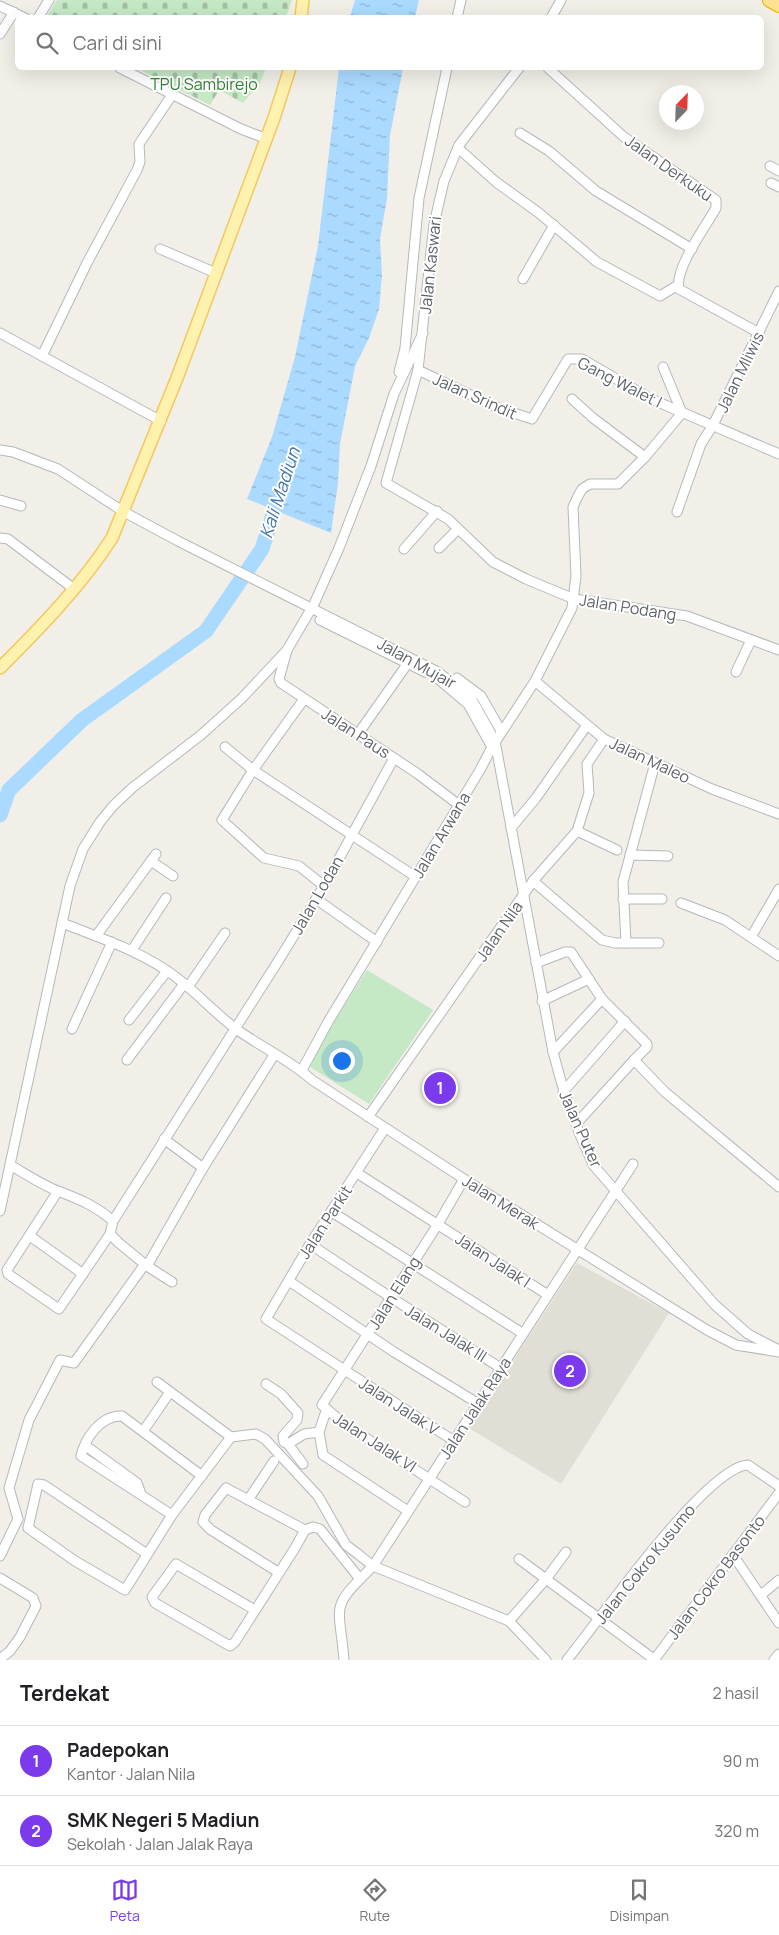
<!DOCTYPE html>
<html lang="id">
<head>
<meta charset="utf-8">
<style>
  :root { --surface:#fff; --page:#f6f6f6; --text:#202124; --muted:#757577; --line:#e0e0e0; --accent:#7c3aed }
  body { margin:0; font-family:Manrope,sans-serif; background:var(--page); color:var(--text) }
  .compass { position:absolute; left:659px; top:85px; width:45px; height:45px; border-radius:50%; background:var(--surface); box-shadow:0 5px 20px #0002; rotate:23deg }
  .you { position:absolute; left:341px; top:1060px; width:18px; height:18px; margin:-12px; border:4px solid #fff; border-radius:50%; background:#1a73e8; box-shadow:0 0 0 8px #1a73e833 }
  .badge { display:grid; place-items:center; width:32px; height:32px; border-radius:50%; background:var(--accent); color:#fff; font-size:16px; font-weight:700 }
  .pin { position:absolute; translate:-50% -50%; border:2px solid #fff; box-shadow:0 1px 5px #0006 }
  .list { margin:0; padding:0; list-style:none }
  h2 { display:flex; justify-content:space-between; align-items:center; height:65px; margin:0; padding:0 20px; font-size:21px }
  h2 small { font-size:16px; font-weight:400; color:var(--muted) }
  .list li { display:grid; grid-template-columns:32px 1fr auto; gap:15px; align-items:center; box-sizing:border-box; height:70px; padding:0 20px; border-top:1px solid var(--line) }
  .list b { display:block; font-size:19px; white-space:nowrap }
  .list p { margin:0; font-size:16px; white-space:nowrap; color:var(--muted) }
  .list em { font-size:16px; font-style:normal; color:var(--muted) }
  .icon { flex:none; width:28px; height:28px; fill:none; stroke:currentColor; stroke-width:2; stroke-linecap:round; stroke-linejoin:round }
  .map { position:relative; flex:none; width:779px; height:1660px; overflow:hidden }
  .search { position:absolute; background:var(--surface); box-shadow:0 5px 20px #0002; left:15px; right:15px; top:15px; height:55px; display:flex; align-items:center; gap:12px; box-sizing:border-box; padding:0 18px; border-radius:8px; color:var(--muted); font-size:19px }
  .sheet { height:205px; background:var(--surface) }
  nav { display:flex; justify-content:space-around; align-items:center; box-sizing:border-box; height:70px; border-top:1px solid var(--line); background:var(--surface); font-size:14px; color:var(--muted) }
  nav a { display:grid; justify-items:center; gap:2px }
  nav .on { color:var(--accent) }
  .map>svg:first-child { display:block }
  .education { fill:#e1ded6 }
  .green { fill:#c5e8c5 }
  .cemetery { fill:url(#cemetery-stones) }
  .water { fill:url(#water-ripples) }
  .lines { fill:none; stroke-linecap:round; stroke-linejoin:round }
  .river { stroke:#aadaff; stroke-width:15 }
  .minor-casing { stroke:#b5b8bc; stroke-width:11 }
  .major-casing { stroke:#f2c960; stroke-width:14 }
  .highway-casing { stroke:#f9ab00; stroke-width:16 }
  .minor { stroke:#fff; stroke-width:9 }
  .major { stroke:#fff2af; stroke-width:11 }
  .highway { stroke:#fde293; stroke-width:14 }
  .labels { text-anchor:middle; stroke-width:4; stroke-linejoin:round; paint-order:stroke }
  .park-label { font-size:16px; fill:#348238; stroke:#fff }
  .street-label { font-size:16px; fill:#5f6368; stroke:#fff }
  .water-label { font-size:18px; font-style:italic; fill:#4174aa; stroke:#fff }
</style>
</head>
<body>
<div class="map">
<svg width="779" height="1660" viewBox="0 0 779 1660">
  <defs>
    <pattern id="cemetery-stones" width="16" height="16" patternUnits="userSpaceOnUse" patternTransform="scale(1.25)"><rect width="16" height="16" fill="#c5e8c5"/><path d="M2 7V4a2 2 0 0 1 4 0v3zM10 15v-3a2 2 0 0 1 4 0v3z" fill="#a3c0a4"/></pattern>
    <pattern id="water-ripples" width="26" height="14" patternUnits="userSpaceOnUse" patternTransform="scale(1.25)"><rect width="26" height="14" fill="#aadaff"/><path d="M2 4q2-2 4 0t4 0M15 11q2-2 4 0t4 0" fill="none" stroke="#8eb4d2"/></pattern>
  </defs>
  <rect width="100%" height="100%" fill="#f1efe8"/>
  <polygon class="education" points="577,1263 669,1313 561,1484 469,1428"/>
  <polygon class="green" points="367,970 433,1010 369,1104 307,1065"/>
  <g class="cemetery">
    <polygon points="57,0 292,0 286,17 46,17"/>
    <polygon points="136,68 266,68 260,83 243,103 219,90 210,105"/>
  </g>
  <g class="water">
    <polygon points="355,0 419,0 415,17 350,17"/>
    <polygon points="339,68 403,68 390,135 387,198 380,239 382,275 379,309 369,338 355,366 340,444 338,483 331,533 247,499 272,437 295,357 318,246"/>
  </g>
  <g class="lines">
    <polyline class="river" points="0,815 9,790 82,720 206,631 262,549 280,493"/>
    <g class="minor-casing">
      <g id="minor">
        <polyline points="0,6 25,18"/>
        <polyline points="38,18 49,0"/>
        <polyline points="457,18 461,0"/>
        <polyline points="551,18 561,0"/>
        <polyline points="0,34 14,12"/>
        <polyline points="120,68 241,129 267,139"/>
        <polyline points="519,68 459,145 444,181 434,224 418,370 386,483 448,519 493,562 526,579 574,599 687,616 779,650"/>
        <path d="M 548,68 L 624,137 L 716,200 L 716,208 C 706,226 674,269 679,289 L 759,333"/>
        <polyline points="520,133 549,151 596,191 692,249"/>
        <polyline points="458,148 496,182 539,213 597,262 660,296 678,285"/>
        <polyline points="770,166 779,171"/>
        <polyline points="771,183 779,187"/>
        <polyline points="160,249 216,273"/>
        <polyline points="523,279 554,225"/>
        <polyline points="0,333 161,421"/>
        <polyline points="42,356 87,263 137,170 140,162 139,144 172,95"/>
        <polyline points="663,367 682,413"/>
        <polyline points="418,370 496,407 532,419 568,359 582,359 651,399 779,454"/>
        <polyline points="399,372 405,348 419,198 447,68"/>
        <polyline points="572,399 593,418 645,457"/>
        <path d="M 0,450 L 13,452 L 58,469 L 124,512 L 178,541 L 438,672 L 471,698 L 495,741 L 553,1052 C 563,1092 576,1129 594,1166 L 715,1305 L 748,1334 L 779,1350"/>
        <polyline points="0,500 21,506"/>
        <polyline points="677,512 701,444 713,425 779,291"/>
        <polyline points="0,538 8,539 74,589"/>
        <polyline points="439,548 457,530"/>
        <polyline points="404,549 437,511"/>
        <polyline points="320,620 425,672"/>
        <polyline points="287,650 279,679 281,683 418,774 459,805"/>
        <polyline points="736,672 751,640"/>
        <polyline points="437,678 468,704 492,747"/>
        <polyline points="457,678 481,696 501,731"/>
        <polyline points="535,681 604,739 712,789 779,814"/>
        <polyline points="304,699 253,770 416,877"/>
        <polyline points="358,734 408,663"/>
        <polyline points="225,747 253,770 222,820 264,858 299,866 324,886"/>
        <polyline points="511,828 536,798 587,725"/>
        <polyline points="577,831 617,850"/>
        <polyline points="630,855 668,856"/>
        <polyline points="151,861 173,876"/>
        <polyline points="533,881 602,940 615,943 659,943"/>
        <polyline points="316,899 377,942"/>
        <polyline points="623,899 662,899"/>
        <polyline points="681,903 725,920 779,956"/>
        <path d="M 62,923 C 98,937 134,949 166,970 C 192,987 212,1011 236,1029 C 261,1047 290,1060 312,1080 L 464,1179 L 707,1330 L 736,1345 L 779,1352"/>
        <polyline points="96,936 156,854"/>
        <polyline points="751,937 779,889"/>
        <polyline points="626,943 623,882 655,763"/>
        <polyline points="132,950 166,898"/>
        <polyline points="536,963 565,952 571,952 602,999 647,1044 647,1047 634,1060 665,1092 779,1187"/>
        <polyline points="188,987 225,933"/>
        <polyline points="542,1001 589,979"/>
        <polyline points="129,1020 167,971"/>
        <polyline points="72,1029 112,942"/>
        <polyline points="553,1052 602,999"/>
        <polyline points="127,1060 184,984"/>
        <polyline points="302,1070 328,1022 480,770 492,747 535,681 572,608 576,576 573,507 578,496 582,489 590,484 618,484 645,457 682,413"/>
        <polyline points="563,1092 625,1021"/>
        <polyline points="368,1117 533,881 577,831 589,793 587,764 604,739"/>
        <polyline points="576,1124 634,1060"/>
        <polyline points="385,1128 310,1244 266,1319 454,1441"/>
        <polyline points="164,1139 203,1168"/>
        <path d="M 10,1165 C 26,1174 42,1185 58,1191 C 79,1199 96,1206 113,1221 L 110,1234 L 119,1243 L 147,1266 L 172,1282"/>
        <polyline points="357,1173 548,1295"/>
        <polyline points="464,1179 438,1224 322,1405 343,1423 465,1502"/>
        <polyline points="58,1191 7,1270 8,1274 59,1309 110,1234"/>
        <polyline points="0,1211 70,886 83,849 100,822 113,806 132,788 201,735 242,698 287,650 314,604 339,548 371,466 394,394 423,333"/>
        <polyline points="332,1212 522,1333"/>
        <polyline points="113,1221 282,955 324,886 394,758"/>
        <polyline points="30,1236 83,1274"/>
        <path d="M 310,1244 C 373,1287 438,1327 502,1369"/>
        <polyline points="147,1266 203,1168 274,1055"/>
        <polyline points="289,1281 394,1352 479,1404"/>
        <polyline points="157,1382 231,1437 256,1434 265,1439 318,1496 346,1545 358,1554 373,1566 509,1621 546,1660"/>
        <polyline points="266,1384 281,1394 298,1413 297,1420 283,1436 284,1442 288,1444 304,1434 319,1432"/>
        <polyline points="326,1411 319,1432 323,1455 408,1511"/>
        <polyline points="144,1430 170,1392"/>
        <polyline points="288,1444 303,1464"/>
        <polyline points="86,1446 137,1483 141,1494"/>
        <polyline points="248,1500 274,1461"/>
        <path d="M 172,1515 L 81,1456 C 85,1438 101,1415 122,1416 L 202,1476"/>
        <polyline points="147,1554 44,1485 38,1484 28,1528 75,1561 125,1590 172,1515 231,1437"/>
        <polyline points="733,1555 779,1623"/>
        <polyline points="0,1556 18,1519 9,1488 29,1420 60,1360 74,1363 145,1264"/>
        <polyline points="519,1559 655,1660"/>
        <polyline points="278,1572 211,1530 203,1522 205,1515 226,1488 305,1530"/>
        <polyline points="0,1578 33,1598 36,1606 20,1637 10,1651 0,1659"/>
        <polyline points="761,1595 779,1580"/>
        <polyline points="255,1610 176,1564 152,1597 155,1603 230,1646 235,1642 295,1548 305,1530 313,1527 320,1529 360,1579"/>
        <polyline points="509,1621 546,1579 566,1552"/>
        <path d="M 344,1660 C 339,1601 329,1610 373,1566 L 633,1164"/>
        <path d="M 567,1660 C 597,1623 706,1467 748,1465 L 779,1486"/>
        <polyline points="654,1660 779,1493"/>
        <polyline points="774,1660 779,1654"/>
      </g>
    </g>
    <g class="major-casing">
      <g id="major">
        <polyline points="301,18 303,0"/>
        <path d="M 0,668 C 41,627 81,586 112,538 L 177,378 L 274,118 L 290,68"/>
      </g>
    </g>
    <g class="highway-casing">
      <polyline id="highway" points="770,0 779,5"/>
    </g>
    <use href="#minor" class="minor"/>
    <use href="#major" class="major"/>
    <use href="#highway" class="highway"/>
  </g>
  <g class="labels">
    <g class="park-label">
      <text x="204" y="90">TPU Sambirejo</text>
    </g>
    <g class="street-label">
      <text transform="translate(669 168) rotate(35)" y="6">Jalan Derkuku</text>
      <text transform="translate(430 265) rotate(-84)" y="6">Jalan Kaswari</text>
      <text transform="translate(740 372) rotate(-64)" y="6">Jalan Mliwis</text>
      <text transform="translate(620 382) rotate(27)" y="6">Gang Walet I</text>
      <text transform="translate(475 396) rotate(24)" y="6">Jalan Srindit</text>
      <text transform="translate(628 607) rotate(9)" y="6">Jalan Podang</text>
      <text transform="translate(417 663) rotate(29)" y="6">Jalan Mujair</text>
      <text transform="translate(356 733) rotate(33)" y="6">Jalan Paus</text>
      <text transform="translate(650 760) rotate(25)" y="6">Jalan Maleo</text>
      <text transform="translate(441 835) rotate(-59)" y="6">Jalan Arwana</text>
      <text transform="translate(317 895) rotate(-60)" y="6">Jalan Lodan</text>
      <text transform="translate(499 931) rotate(-55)" y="6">Jalan Nila</text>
      <text transform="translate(581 1129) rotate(66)" y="6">Jalan Puter</text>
      <text transform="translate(501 1202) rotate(32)" y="6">Jalan Merak</text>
      <text transform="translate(325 1222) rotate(-57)" y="6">Jalan Parkit</text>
      <text transform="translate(493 1260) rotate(33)" y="6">Jalan Jalak I</text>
      <text transform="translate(394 1293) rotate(-58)" y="6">Jalan Elang</text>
      <text transform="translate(446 1333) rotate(32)" y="6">Jalan Jalak III</text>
      <text transform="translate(399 1406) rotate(33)" y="6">Jalan Jalak V</text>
      <text transform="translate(475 1408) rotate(-57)" y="6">Jalan Jalak Raya</text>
      <text transform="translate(375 1442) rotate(33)" y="6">Jalan Jalak VI</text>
      <text transform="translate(645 1564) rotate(-51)" y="6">Jalan Cokro Kusumo</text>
      <text transform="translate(716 1577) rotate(-53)" y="6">Jalan Cokro Basonto</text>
    </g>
    <g class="water-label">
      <text transform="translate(280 493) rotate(-72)" y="6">Kali Madiun</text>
    </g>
  </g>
</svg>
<svg class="compass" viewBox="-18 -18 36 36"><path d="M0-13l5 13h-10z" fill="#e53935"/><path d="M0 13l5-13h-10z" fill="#757577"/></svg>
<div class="you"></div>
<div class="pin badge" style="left:440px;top:1088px">1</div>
<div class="pin badge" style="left:570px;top:1371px">2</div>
<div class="search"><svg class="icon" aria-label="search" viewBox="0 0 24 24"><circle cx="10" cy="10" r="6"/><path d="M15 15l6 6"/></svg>Cari di sini</div>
</div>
<section class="sheet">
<h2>Terdekat<small>2 hasil</small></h2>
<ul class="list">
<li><span class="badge">1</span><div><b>Padepokan</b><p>Kantor · Jalan Nila</p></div><em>90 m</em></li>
<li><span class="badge">2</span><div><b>SMK Negeri 5 Madiun</b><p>Sekolah · Jalan Jalak Raya</p></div><em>320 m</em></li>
</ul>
</section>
<nav>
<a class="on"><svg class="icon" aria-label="map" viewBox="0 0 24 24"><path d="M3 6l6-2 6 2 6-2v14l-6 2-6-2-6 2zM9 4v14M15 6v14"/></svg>Peta</a>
<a><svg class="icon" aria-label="directions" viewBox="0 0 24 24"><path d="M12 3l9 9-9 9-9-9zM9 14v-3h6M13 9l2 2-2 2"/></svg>Rute</a>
<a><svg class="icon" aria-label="saved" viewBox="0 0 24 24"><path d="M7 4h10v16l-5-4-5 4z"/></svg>Disimpan</a>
</nav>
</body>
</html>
